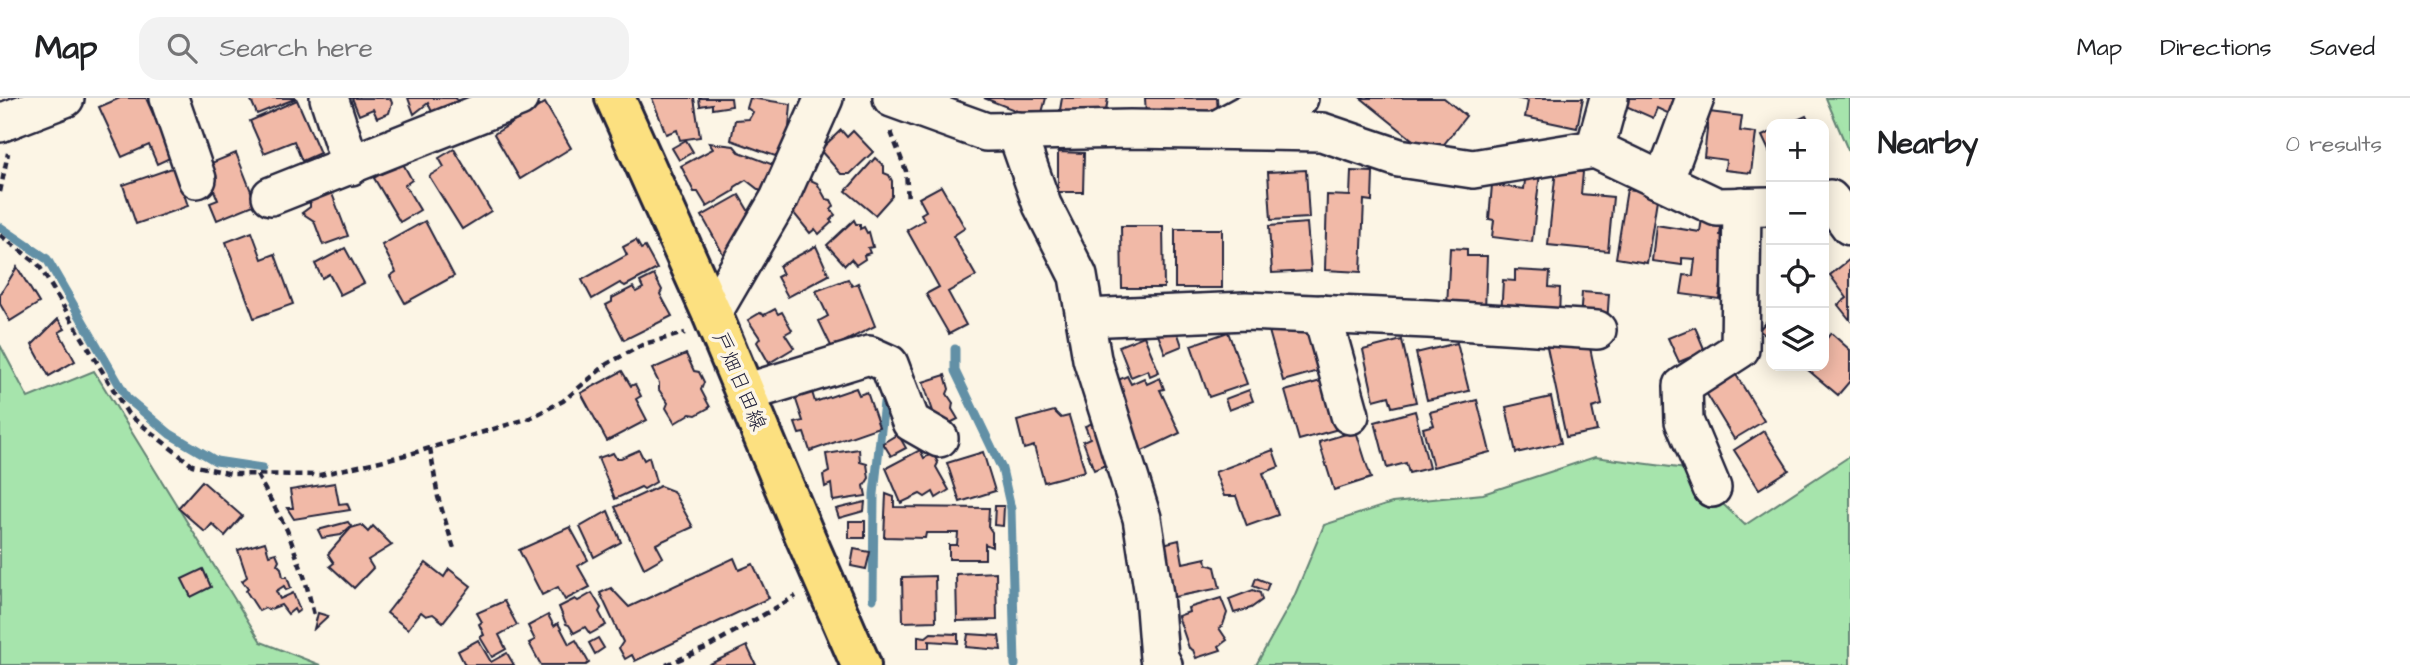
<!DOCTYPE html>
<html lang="en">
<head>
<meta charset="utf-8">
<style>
  :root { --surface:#fff; --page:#f2f2f2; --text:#202124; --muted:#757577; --line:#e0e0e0 }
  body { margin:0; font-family:"Architects Daughter","Klee One",sans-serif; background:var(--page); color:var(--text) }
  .controls { position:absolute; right:21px; top:21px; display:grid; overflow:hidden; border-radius:14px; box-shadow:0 4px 18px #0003 }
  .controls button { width:63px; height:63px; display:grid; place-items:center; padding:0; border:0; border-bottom:2px solid var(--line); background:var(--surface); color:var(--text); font:35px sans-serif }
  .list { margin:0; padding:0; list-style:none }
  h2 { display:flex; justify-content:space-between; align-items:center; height:91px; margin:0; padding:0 28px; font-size:30px }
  h2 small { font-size:23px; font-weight:400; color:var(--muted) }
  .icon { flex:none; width:38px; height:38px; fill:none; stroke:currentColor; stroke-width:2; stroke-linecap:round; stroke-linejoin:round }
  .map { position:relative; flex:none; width:1850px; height:567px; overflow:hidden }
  header { display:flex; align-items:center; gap:42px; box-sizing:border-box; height:98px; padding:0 35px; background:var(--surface); border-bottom:2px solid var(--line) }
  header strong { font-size:33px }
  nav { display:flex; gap:38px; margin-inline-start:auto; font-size:24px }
  .search { width:490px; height:63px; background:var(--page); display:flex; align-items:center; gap:18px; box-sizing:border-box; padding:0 24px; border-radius:21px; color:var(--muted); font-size:26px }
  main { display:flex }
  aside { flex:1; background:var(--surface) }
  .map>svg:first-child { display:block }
  .green { fill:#a6e4ac; stroke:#648374; stroke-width:2 }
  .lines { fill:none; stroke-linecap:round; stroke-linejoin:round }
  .stream { stroke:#6290a6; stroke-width:9 }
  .building { fill:#f1b9a7; stroke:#22223b; stroke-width:2 }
  .minor-casing { stroke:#22223b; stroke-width:42 }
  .major-casing { stroke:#22223b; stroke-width:44 }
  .path { stroke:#22223b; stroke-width:4.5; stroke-dasharray:7 5; stroke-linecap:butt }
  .minor { stroke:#fcf5e5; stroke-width:37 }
  .major { stroke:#fce080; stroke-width:38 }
  .labels { text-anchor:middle; stroke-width:7; stroke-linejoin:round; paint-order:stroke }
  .street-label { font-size:21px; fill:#22223b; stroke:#fcf5e5 }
</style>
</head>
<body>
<header>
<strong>Map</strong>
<div class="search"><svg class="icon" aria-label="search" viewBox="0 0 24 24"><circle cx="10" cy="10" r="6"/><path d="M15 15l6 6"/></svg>Search here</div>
<nav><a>Map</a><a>Directions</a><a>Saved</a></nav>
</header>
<main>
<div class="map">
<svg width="1850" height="567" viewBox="0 0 1850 567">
  <rect width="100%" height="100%" fill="#fcf5e5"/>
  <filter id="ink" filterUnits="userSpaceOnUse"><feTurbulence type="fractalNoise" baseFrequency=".0143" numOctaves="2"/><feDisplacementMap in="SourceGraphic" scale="14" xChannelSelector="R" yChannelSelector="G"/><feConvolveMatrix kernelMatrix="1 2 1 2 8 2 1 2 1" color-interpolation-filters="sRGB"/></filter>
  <g filter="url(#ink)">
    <g class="green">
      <polygon points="1826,0 1850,0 1850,57"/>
      <polygon points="0,247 28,300 94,273 261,544 320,567 0,567"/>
      <polygon points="1850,358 1850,567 1256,567 1294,499 1324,427 1392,405 1483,396 1595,359 1686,371 1745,427"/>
    </g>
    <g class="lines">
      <g class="stream">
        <polyline points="0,129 47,161 127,300 170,336 216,363 262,370"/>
        <polyline points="955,251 955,273 1002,371 1011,411 1015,567"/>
        <polyline points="873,501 874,396 884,304"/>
      </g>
    </g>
    <g class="building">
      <polygon points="120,0 146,0 172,59 157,66 149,47 122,59 99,9"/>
      <polygon points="250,0 297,0 257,16"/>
      <polygon points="352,0 390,0 392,5 389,15 377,20 373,11 359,17"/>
      <polygon points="408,0 456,0 458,4 432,14 428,5 414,16"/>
      <polygon points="652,0 694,0 700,39 680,42 677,32 666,36"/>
      <polygon points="699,0 731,0 732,8 712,11 712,6 700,8"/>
      <polygon points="750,0 791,6 787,53 780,51 778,59 731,42 735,22 749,21 753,14 747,10"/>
      <polygon points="984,0 1046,0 1040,22"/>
      <polygon points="1062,0 1108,0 1105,19 1060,12"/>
      <polygon points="1145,0 1217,0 1218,16 1146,18"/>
      <polygon points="1361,0 1444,0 1466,18 1434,59"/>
      <polygon points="1516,0 1583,0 1577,30 1525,19 1528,3"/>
      <polygon points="1621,0 1685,0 1676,19 1657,10 1653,20 1619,5"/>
      <polygon points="297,2 320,55 302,63 294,43 264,55 250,23"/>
      <polygon points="545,5 571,50 520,81 494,36"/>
      <polygon points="1709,14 1742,18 1740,33 1756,35 1751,75 1725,72 1726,62 1704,59"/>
      <polygon points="1806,18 1810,26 1788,26"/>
      <polygon points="841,32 847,39 853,33 873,54 850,76 841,76 820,52"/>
      <polygon points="1771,34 1771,57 1762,38"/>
      <polygon points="686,42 693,54 679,62 672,50"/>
      <polygon points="709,45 734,48 739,54 779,69 768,99 746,82 735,89 734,93 707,109 698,94 694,94 681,68 713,51"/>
      <polygon points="454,51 491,113 462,131 429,78 444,69 439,60"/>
      <polygon points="1058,54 1084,55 1083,94 1058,94"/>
      <polygon points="236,55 256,106 217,122 210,105 218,102 204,68"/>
      <polygon points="875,60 884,68 884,75 889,77 892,83 892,98 875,117 846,93"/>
      <polygon points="402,64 412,82 405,87 420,112 400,124 374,80"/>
      <polygon points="175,69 188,108 136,126 123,87"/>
      <polygon points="1556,71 1583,74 1581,96 1613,99 1608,153 1548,147"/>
      <polygon points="1306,72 1309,120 1271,122 1268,74"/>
      <polygon points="1351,73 1373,74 1372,103 1364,102 1361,174 1325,172 1327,97 1350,98"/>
      <polygon points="1526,74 1540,75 1532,144 1492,139 1494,122 1489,121 1492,87 1524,91"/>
      <polygon points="802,78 817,85 826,101 831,102 834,108 831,112 835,117 830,122 832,124 819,136 815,131 810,135 793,114 786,111"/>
      <polygon points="941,88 965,130 953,138 976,178 948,194 966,227 949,236 926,196 939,189 907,132 924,122 921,116 926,113 919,100"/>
      <polygon points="1627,91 1658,95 1647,165 1616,160"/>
      <polygon points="331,93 348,138 323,147 314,123 302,115 310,109 310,101"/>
      <polygon points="739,97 755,124 727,163 702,118"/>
      <polygon points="1702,120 1722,122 1720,137 1728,138 1719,201 1681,196 1684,177 1693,178 1695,161 1682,160 1682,167 1652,163 1656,127 1700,134"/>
      <polygon points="854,122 856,126 860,126 860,131 864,129 867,135 869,134 873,149 868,150 870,155 864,157 865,161 856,167 851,161 845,167 827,147"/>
      <polygon points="425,123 454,178 405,205 390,178 396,174 382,147"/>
      <polygon points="1307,125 1311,173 1272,175 1269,128"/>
      <polygon points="1121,128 1163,128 1164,190 1122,190"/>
      <rect x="1175" y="131" width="47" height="59"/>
      <polygon points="252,134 262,161 275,156 293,206 254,220 226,144"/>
      <polygon points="636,142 641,151 645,149 657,171 625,188 620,185 592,201 582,182 627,157 623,149"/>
      <polygon points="816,148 829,177 788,199 777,179 783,176 779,168"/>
      <polygon points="345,150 364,185 340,197 329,176 322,180 315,166"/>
      <polygon points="1450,150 1467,151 1467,158 1487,158 1485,211 1447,209"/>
      <polygon points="1850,161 1850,222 1838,207 1847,200 1830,177"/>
      <polygon points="17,169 39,205 10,223 0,206 0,197"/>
      <polygon points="1515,172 1550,174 1549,189 1560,190 1559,222 1501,219 1503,182 1515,183"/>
      <polygon points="654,177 662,192 660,196 672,218 624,242 606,207 612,204 612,200 633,189 636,194 643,190 640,184"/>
      <polygon points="848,181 852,188 858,185 875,228 832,250 819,223 828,218 816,193"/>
      <polygon points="1582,194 1609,196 1607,226 1580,224"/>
      <polygon points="775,211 778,216 782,214 792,232 785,236 794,250 769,265 757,244 760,240 748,222 760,215 764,217"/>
      <polygon points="1771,218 1771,242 1759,232"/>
      <polygon points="58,221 65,231 59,234 75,263 49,278 32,247"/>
      <polygon points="1311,221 1325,271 1283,283 1269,233"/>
      <polygon points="1175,227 1182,248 1165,255 1157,234"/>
      <polygon points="1695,229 1705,253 1679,264 1668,240"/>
      <polygon points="1228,234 1247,286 1209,299 1191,247"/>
      <polygon points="1831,235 1850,252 1850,283 1838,297 1808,272 1812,268 1824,268 1824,244"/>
      <polygon points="1144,238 1159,274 1150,278 1148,272 1131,279 1119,248"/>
      <polygon points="1588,240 1602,307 1592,310 1597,333 1566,339 1547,249"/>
      <polygon points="1402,242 1416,304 1392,309 1389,298 1374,302 1363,252"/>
      <polygon points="1457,245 1469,293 1427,302 1416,255"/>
      <polygon points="686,256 694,273 699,274 704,284 701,292 710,309 696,317 690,316 675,325 666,310 668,305 659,292 659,285 652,271"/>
      <polygon points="622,273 631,288 635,286 641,298 636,301 647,322 607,343 581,295"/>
      <polygon points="1735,275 1764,323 1734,341 1705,293"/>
      <polygon points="945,277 949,291 947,296 953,305 952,311 958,321 950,325 946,322 937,325 923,284"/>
      <polygon points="1127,278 1131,286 1144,280 1147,286 1160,280 1164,291 1160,292 1180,335 1138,355 1107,287"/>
      <polygon points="1328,281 1342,330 1299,342 1285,293"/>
      <polygon points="856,290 859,297 867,294 879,329 810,353 804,335 799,336 795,325 803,323 795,299 812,294 815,304"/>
      <polygon points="1249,292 1253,303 1229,312 1225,301"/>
      <polygon points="1551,299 1561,345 1516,355 1506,309"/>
      <polygon points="1477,302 1490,354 1433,369 1423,330 1434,327 1430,314"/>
      <polygon points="1054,313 1061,320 1069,318 1085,373 1044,384 1034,348 1024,351 1017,323"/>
      <polygon points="1415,313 1429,370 1409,375 1406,365 1387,370 1375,324"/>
      <polygon points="1098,323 1113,364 1094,372 1083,343 1090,340 1085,328"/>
      <polygon points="1356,333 1371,380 1334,392 1319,344"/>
      <polygon points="1764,333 1789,372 1759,391 1734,352"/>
      <polygon points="898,336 906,350 891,358 883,345"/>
      <polygon points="859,351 860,364 867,366 869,380 864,388 866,398 833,403 831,386 825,389 823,377 829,374 826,356"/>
      <polygon points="639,352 644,362 649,359 656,384 644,391 641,389 615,401 598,360 613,355 616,360 621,360"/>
      <polygon points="920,352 924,360 933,355 938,365 936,369 949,392 936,400 933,394 925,399 920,396 901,405 886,370"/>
      <polygon points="1273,352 1279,369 1263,375 1278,417 1247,428 1236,398 1224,398 1215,374"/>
      <polygon points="983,354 995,393 960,404 947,365"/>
      <polygon points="202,383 242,418 225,438 212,426 205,434 178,410"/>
      <polygon points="335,385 339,406 347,405 350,412 294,421 287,410 293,410 290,392"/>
      <polygon points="660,388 673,393 693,429 656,446 663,459 644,470 615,409"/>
      <polygon points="886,396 894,399 894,409 989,410 988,428 992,434 992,449 985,446 985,461 949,461 949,447 957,447 958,435 926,435 925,440 884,439"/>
      <polygon points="865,404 864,413 839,420 836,411"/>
      <polygon points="995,408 1004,408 1003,428 994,427"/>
      <polygon points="608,413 621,444 594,459 580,429"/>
      <rect x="849" y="423" width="16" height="17"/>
      <polygon points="348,424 351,428 341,437 322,440 318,432"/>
      <polygon points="361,427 368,434 373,428 392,447 368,462 373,470 354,490 330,468 334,465 328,456 351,430"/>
      <polygon points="570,429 588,462 578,468 590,489 565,502 558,489 542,497 519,452"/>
      <polygon points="1179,442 1183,465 1206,460 1207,466 1215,469 1220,490 1174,499 1163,446"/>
      <polygon points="265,444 269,457 276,455 279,462 277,466 281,470 283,479 287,479 291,490 286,492 284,488 276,493 280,501 293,495 300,512 296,515 294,511 288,516 281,507 268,512 265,510 259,513 246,493 248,491 242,483 247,479 238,452"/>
      <polygon points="854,451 870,454 866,471 851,468"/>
      <polygon points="734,460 739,472 753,466 769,500 635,563 632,557 625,561 619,550 623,544 600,495 611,490 629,509"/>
      <polygon points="426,465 444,479 449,471 471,488 443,524 433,516 426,518 421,514 408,531 387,515"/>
      <polygon points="203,471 211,489 191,499 182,481"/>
      <polygon points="996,474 997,522 957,523 956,476"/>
      <polygon points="935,478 936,523 903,524 902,479"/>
      <polygon points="1256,480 1269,485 1266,493 1253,488"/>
      <polygon points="1253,492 1260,495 1262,502 1251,510 1234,515 1229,501"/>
      <polygon points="592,495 601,510 599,514 606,527 590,536 585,529 574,535 569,527 566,526 559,509 575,501 578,503"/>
      <polygon points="1221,500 1227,515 1223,527 1219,530 1227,542 1219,548 1221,552 1196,560 1193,552 1189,550 1178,518 1189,514 1188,510"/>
      <polygon points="504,503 517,527 499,537 506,551 492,559 480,539 484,537 479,526 482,524 477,515"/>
      <polygon points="318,515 328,518 314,531"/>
      <polygon points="548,517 554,528 558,525 569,546 576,542 589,565 586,567 541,567 529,545 535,542 528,528"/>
      <polygon points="931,535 958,536 958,545 929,543 929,550 918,550 918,538 926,539"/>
      <polygon points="968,536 999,538 1001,552 966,549"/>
      <polygon points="598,540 604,550 595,556 589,545"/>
      <polygon points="478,542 491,564 507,555 514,567 465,567 458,553"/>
      <polygon points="747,548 756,567 708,567"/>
    </g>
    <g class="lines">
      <g class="minor-casing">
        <g id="minor">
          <polyline points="169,0 197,81"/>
          <polyline points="329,0 351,68"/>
          <polyline points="892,0 986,34 1130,31 1322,34 1399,60 1473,71 1595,51 1717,109 1771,108"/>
          <polyline points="0,25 65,0"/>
          <polyline points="1218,31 1273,1 1299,0"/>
          <polyline points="1016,33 1042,107 1078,178 1092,261 1142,420 1154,497 1159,560 1163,567"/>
          <polyline points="1595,51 1609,0"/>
          <polyline points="1657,81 1671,65 1695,0"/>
          <polyline points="271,98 519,0"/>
          <polyline points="1830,101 1850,128"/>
          <polyline points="712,216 779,101 824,0"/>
          <polyline points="1322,216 1350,317"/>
          <polyline points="1085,220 1246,213 1428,221 1597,232"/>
          <polyline points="745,295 869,257 889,266 911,324 939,340"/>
          <polyline points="1712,390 1684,323 1683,288 1740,251 1742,108"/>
        </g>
      </g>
      <g class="major-casing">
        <polyline id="major" points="615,0 712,216 804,436 861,567"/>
      </g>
      <g class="path">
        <polyline points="891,34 906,73 908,103"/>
        <polyline points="0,94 8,55"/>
        <polyline points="0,137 38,166 128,316 192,367 232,376 320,377 410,356 530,320 563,303 607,266 644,246 685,235"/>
        <polyline points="430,350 438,399 454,451"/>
        <polyline points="257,377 287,432 305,481 314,517"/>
        <polyline points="666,567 706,550 796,498"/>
      </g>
      <use href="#minor" class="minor"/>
      <use href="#major" class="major"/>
    </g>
  </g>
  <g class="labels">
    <g class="street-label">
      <text transform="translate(740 283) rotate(67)" y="7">戸畑日田線</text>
    </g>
  </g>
</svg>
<div class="controls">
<button>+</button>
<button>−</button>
<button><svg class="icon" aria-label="locate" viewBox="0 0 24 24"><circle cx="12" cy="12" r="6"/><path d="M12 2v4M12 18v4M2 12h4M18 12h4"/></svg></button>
<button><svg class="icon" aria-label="layers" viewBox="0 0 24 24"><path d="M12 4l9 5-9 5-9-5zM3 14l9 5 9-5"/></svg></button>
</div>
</div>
<aside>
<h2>Nearby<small>0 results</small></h2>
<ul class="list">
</ul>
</aside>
</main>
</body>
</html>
